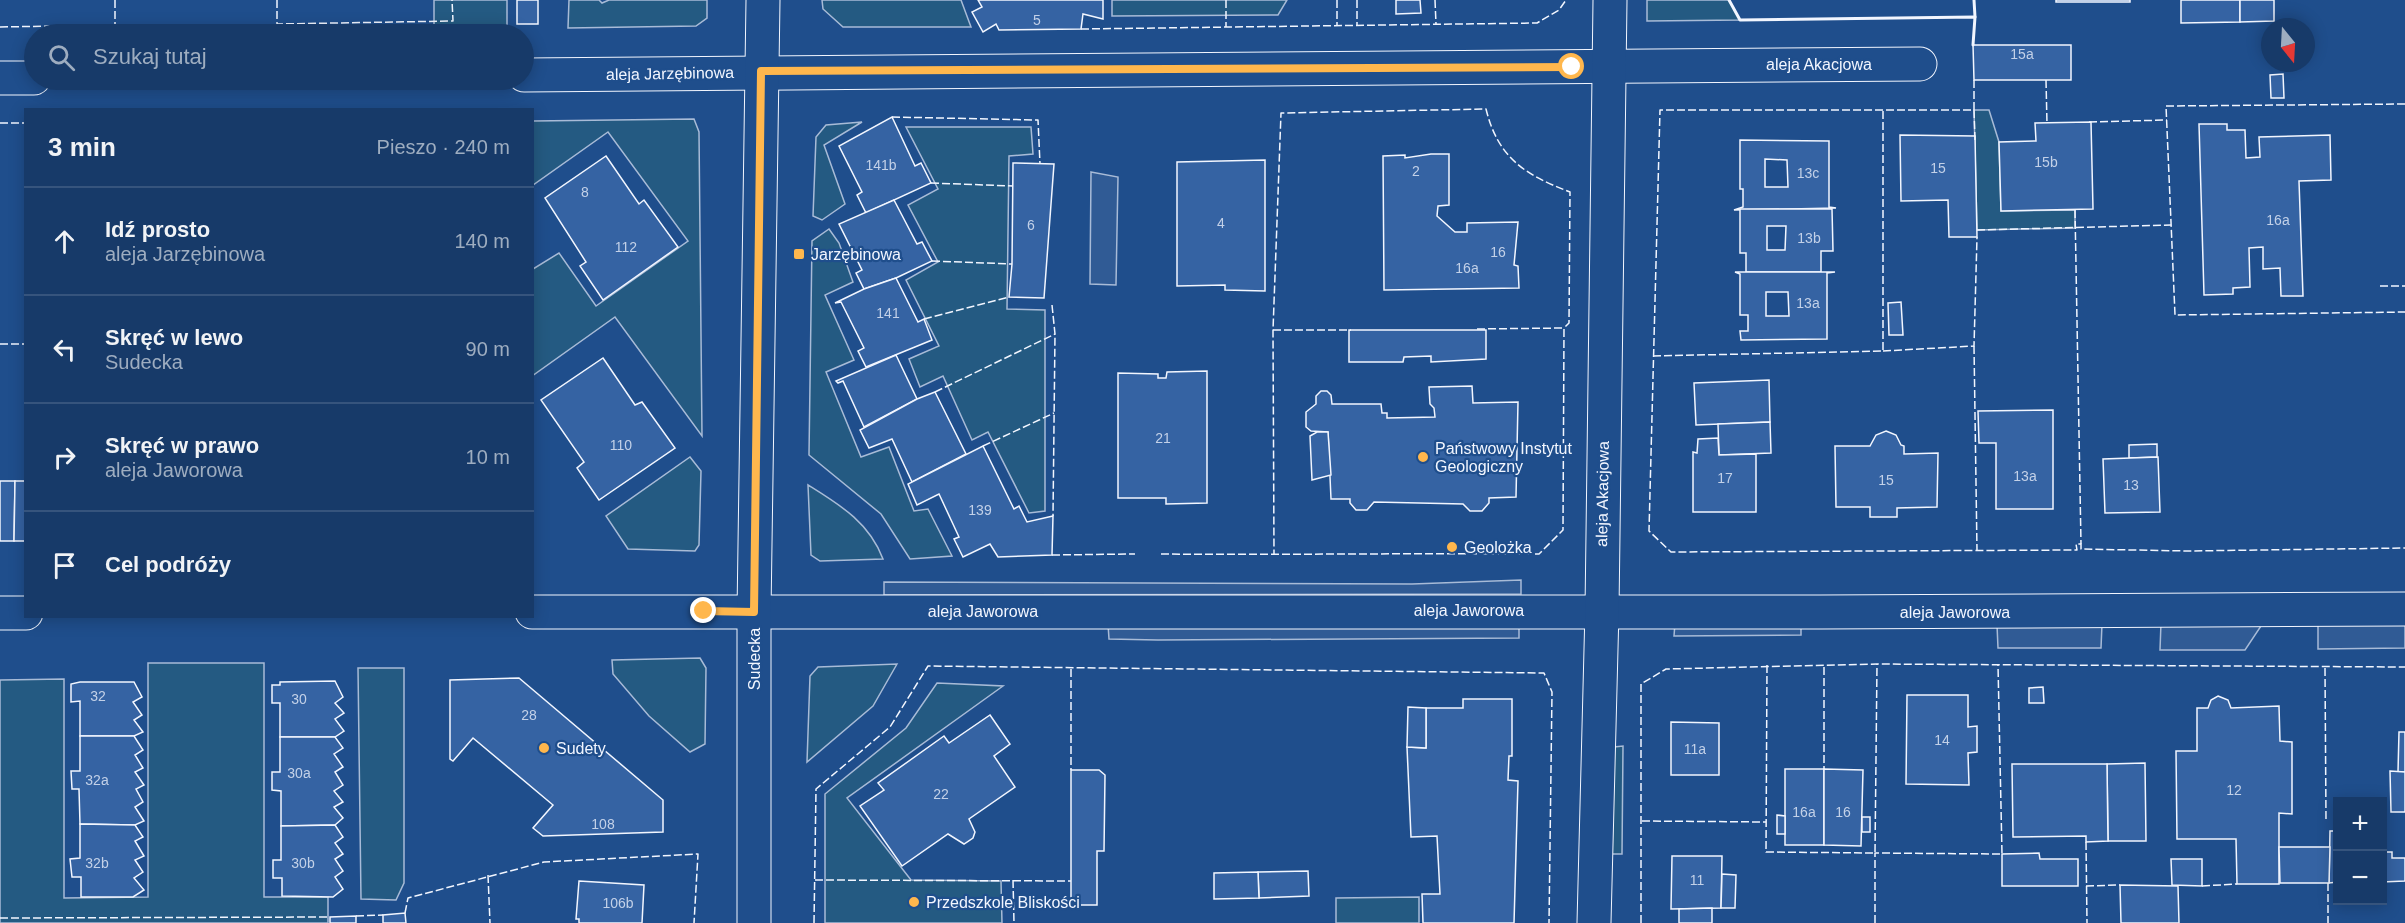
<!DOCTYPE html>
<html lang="pl">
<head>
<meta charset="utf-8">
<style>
  :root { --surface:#173a69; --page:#244571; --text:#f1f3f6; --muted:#9eadc0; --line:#36547d }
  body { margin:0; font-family:Arial,sans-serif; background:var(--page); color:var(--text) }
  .controls { position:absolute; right:18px; bottom:18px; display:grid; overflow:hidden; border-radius:0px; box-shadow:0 3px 15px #0003 }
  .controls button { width:54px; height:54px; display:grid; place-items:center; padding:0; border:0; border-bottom:2px solid var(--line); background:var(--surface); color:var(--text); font:30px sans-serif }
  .compass { position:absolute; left:2261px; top:18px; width:54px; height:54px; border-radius:50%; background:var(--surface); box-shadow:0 3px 15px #0003; rotate:162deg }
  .stop { position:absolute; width:18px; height:18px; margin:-14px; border:4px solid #ffb74d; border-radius:50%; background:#fff }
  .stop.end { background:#ffb74d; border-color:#fff; box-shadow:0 2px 6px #0008 }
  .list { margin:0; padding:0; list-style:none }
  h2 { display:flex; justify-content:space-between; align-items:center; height:78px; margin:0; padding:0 24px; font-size:26px }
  h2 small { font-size:20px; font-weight:400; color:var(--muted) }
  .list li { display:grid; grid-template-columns:39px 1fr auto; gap:18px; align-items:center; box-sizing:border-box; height:108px; padding:0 24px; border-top:2px solid var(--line) }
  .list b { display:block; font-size:22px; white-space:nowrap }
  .list p { margin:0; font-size:20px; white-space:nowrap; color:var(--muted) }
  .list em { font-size:20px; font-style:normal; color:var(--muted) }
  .icon { flex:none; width:33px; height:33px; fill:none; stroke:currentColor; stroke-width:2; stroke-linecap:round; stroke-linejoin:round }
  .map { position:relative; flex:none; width:2405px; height:923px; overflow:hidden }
  .search { position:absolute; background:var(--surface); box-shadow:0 3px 15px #0003; left:24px; top:24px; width:510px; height:66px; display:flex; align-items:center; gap:15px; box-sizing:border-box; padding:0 21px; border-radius:33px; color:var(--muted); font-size:22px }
  .panel { position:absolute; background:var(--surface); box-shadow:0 3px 15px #0003; left:24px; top:108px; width:510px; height:510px; border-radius:0px }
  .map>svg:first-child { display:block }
  .green { fill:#245a82; stroke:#a8bbd7; stroke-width:1.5 }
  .parking { fill:#305b95; stroke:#a8bbd7; stroke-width:1.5 }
  .building { fill:#3563a3; stroke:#f2f6ff; stroke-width:1.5; fill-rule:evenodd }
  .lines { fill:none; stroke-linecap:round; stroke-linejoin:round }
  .minor-casing { stroke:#f2f6ff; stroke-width:35 }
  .minor { stroke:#1f4e8c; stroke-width:33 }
  .fence { stroke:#f2f6ff; stroke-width:1.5; stroke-dasharray:8 3; stroke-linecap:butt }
  .wall { stroke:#f2f6ff; stroke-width:3 }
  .route { stroke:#ffb74d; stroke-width:8 }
  .poi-dot { fill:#ffb74d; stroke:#1f4e8c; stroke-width:2 }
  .labels { text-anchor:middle; stroke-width:4.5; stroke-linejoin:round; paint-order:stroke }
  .number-label { font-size:14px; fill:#c3d1e8 }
  .street-label { font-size:16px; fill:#f2f6ff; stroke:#1f4e8c }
  .poi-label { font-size:16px; fill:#f2f6ff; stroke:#1f4e8c; text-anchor:start }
</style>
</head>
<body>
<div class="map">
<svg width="2405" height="923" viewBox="0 0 2405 923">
  <rect width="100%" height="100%" fill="#1f4e8c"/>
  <g class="green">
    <polygon points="434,0 507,0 507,26 434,28"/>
    <polygon points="569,0 599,0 602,3 609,0 707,0 707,18 696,26 568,28"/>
    <polygon points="822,0 961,0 971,27 843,27 823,9"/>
    <polygon points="1112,0 1287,0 1278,15 1112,16"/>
    <polygon points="1647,0 1729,0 1740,20 1647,21"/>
    <polygon points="1974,110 1989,110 1999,142 2001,211 2075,210 2075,228 1977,230"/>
    <polygon points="694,119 699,132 702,436 615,317 532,376 533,269 559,253 596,306 688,241 608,132 533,185 533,121"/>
    <polygon points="862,122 824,145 845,204 822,220 813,216 816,137 826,125"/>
    <polygon points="906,127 1031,127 1033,154 1009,156 1007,309 1045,310 1045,511 1029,513 988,432 972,440 943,376 920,387 909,359 939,346 906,280 938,262 908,205 938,189"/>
    <polygon points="829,229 839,243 853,282 825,295 854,360 826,372 861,457 889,447 914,511 928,509 952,556 910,559 881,514 809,455 812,241"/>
    <polygon points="690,457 701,471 699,545 695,551 628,549 606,516"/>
    <path d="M 808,485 C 840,505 869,522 883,559 L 820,561 L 811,555 Z"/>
    <polygon points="700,658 706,668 705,744 690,752 649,716 613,674 612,660"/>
    <polygon points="148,663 264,663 264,897 328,897 328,923 0,923 0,680 64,679 64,898 148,897"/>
    <polygon points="897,664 873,706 807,762 810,676 818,667"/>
    <polygon points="404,668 404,883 396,900 361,899 358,668"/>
    <polygon points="937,683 1003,686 847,798 911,880 1001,881 1002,923 825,923 825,794 906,728"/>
    <polygon points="1623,746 1622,854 1611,854 1614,747"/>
    <polygon points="1419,897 1419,923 1336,923 1336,898"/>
  </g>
  <g class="parking">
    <polygon points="1091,172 1118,177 1116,285 1090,284"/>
    <polygon points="1521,580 1521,594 884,595 884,582 1412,584"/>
    <polygon points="2318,621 2405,621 2405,648 2318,649"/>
    <polygon points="1519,623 1519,638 1158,640 1109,639 1108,624"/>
    <polygon points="1675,623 1801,623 1801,635 1674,636"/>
    <polygon points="2161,623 2263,623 2245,650 2160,650"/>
    <polygon points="2102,624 2101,648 1998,648 1997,625"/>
  </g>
  <g class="building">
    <rect x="517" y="0" width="21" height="24"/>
    <polygon points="978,0 1103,0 1103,19 1083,14 1081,29 999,30 996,24 983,32 972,12 982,7"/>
    <polygon points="1396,0 1420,0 1421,13 1396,14"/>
    <rect x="2056" y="0" width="74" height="2"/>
    <polygon points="2181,0 2240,0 2240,22 2181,23"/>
    <polygon points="2240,0 2274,0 2274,21 2240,22"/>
    <polygon points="1973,45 2071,45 2071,80 1974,80"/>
    <polygon points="2283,74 2284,98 2271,98 2270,75"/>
    <polygon points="892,117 915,166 921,163 931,183 866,213 857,195 862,192 839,146"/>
    <polygon points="2091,122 2093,209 2001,211 1999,142 2036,141 2035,123"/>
    <polygon points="2199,124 2227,124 2227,130 2245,130 2246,158 2260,157 2259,137 2330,135 2331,180 2299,181 2303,296 2281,296 2280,268 2263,269 2263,247 2249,248 2250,287 2233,288 2233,294 2204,295"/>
    <polygon points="1900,135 1975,136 1977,237 1949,237 1948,200 1901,201"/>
    <path d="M 1740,140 L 1829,141 L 1829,207 L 1836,208 L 1734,210 L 1743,207 L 1743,189 L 1740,189 ZM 1765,159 L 1787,160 L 1788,187 L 1765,187 Z"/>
    <polygon points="1431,154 1449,154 1449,205 1438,206 1437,216 1455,232 1467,232 1467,223 1518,222 1514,265 1518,266 1519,288 1384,290 1383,156 1405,155 1405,158"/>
    <polygon points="606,156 639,204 644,200 678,247 603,300 580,266 586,262 545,198"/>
    <polygon points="1265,160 1265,291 1225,290 1225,285 1177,286 1177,162"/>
    <polygon points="1013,163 1054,164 1044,298 1009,297 1012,264"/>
    <polygon points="894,200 917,244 922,242 932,261 896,278 864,289 856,273 862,270 839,224"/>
    <path d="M 1740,209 L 1832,209 L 1833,251 L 1821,251 L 1821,272 L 1746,272 L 1746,253 L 1740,253 ZM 1767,226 L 1786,226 L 1785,250 L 1767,250 Z"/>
    <path d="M 1735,272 L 1835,272 L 1827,273 L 1827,339 L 1741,340 L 1740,331 L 1748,331 L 1748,315 L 1740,315 L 1740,274 ZM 1766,292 L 1788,292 L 1789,316 L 1766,316 Z"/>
    <polygon points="896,278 918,322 924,319 932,340 866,367 858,351 864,348 841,302 835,303 864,289"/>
    <polygon points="1901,302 1903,335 1889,335 1888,303"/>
    <polygon points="1349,330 1486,330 1486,359 1431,362 1431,356 1404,357 1403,362 1349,362"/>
    <polygon points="896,355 917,399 864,427 843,381 838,383 836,381"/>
    <polygon points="603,358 635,405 642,402 675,448 599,500 577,468 584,462 541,400"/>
    <polygon points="1207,371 1207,503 1166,504 1166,498 1118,498 1118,373 1158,374 1158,378 1166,378 1167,372"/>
    <polygon points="1769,380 1770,422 1696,425 1694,383"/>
    <polygon points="1472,386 1473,403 1518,402 1516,497 1489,498 1489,503 1482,511 1470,511 1463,504 1374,502 1367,510 1356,510 1350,503 1350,499 1331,499 1328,432 1311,431 1306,427 1306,412 1316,404 1316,396 1321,391 1327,391 1331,395 1332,404 1381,404 1382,413 1387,413 1387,418 1435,417 1434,408 1430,404 1429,387"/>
    <polygon points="935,392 966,454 912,482 892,439 869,448 860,430 917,399"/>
    <polygon points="2053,410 2053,509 1996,509 1996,443 1979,443 1978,411"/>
    <polygon points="1770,422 1771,453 1719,455 1718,424"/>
    <polygon points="1886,431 1896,435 1901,445 1904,446 1904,454 1938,453 1937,507 1897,508 1897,517 1870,517 1870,507 1836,507 1835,446 1870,446 1876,435"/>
    <polygon points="1317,432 1328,432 1331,475 1312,480 1310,436"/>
    <polygon points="1718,438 1719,455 1756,454 1756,512 1693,512 1693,452 1697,453 1698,439"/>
    <polygon points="2157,444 2157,457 2129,458 2129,445"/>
    <polygon points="983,446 1014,509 1019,506 1027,522 1053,516 1052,555 998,557 990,544 963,557 954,539 959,537 939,494 917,505 908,484"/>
    <polygon points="2158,457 2160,512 2105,513 2103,459"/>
    <polygon points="0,481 15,481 14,541 0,541"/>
    <polygon points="15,481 26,481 26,541 14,541"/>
    <polygon points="519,678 663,800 663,832 543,836 533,828 553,805 473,738 453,761 450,759 450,680"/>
    <polygon points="335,681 343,697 335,703 344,713 335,719 344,731 335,737 280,737 280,703 272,703 272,685 280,685 280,682"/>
    <polygon points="80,682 134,682 142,697 133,702 142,715 134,720 143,732 134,736 80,736 80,701 71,702 71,684"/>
    <polygon points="2043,687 2044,703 2029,703 2029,688"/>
    <polygon points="1907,695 1968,695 1968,727 1977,726 1977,752 1968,753 1969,785 1906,784"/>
    <polygon points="2218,696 2228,700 2231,708 2279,706 2280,741 2292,742 2292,814 2279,813 2279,884 2237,884 2236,839 2177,839 2176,751 2197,751 2197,708 2208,708 2211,700"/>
    <polygon points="1463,699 1512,699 1512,756 1509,756 1508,780 1518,781 1514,923 1423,923 1422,894 1440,894 1437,836 1411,837 1407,747 1426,748 1426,708 1463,708"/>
    <polygon points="1408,707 1426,708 1426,748 1407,747"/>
    <polygon points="990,715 1010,744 994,756 1015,787 969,819 975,832 973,838 964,844 948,834 902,866 860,806 884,790 878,783 944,736 949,743"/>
    <polygon points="1671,722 1719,723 1719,775 1671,775"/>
    <polygon points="2399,732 2405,732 2405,772 2398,772"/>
    <polygon points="80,736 134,736 143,750 135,755 143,768 135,772 144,785 136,789 143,802 135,807 144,821 135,825 80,824 79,789 72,789 71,771 80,771"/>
    <polygon points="280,737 335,737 343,748 334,754 343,767 335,772 343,785 334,791 343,802 334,807 343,818 335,825 281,826 281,791 272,790 272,772 280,772"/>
    <polygon points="2145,763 2146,841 2108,841 2107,764"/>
    <polygon points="2012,764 2107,764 2108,841 2086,842 2086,836 2013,837"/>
    <rect x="1785" y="769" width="39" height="76"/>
    <polygon points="1824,769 1863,770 1861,846 1824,845"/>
    <polygon points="1071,770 1099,770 1105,775 1104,851 1097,851 1097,905 1071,905"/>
    <polygon points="2390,771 2405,772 2405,812 2391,812"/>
    <polygon points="1777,815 1785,816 1785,834 1777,834"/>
    <rect x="1862" y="817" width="8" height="15"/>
    <polygon points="80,824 135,825 143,837 135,841 144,856 135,860 143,872 134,878 144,890 133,897 81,897 81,877 72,877 70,859 80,858"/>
    <polygon points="335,825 343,837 335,843 343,854 335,859 343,871 335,877 343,889 333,897 282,896 282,878 273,878 273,860 281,860 281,826"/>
    <polygon points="2330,831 2338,831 2338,882 2329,883"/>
    <polygon points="2279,847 2330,847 2329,883 2280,883"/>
    <polygon points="2382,852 2392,852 2392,858 2405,858 2405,881 2382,882"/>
    <polygon points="2039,853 2040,859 2078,859 2078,886 2002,886 2002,854"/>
    <polygon points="1672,856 1722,856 1721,908 1671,909"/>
    <polygon points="2171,859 2202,859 2202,886 2172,885"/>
    <polygon points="1308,871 1309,896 1259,898 1258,872"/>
    <polygon points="1258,872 1259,898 1214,899 1214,873"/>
    <polygon points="1722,874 1736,875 1735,908 1721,908"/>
    <polygon points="579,881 644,885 642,923 579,923 579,919 576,919"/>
    <polygon points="2120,885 2178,886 2179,923 2121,923"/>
    <polygon points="1712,908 1712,923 1679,923 1679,909"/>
    <polygon points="405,913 406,923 383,923 383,915"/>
    <polygon points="356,916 356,923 330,923 330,917"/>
  </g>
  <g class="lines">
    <g class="minor-casing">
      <g id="minor">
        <polyline points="524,75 1920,64"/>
        <polyline points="0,78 34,78"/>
        <polyline points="532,612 1820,612 2405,609"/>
        <polyline points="0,613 26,613"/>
        <polyline points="754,923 754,612 763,0"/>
        <polyline points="1594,923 1602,610 1610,0"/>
      </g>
    </g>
    <use href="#minor" class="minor"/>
    <g class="fence">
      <polyline points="277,0 277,24 453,21 452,0"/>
      <polyline points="1226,0 1226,27"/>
      <polyline points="1337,0 1337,25"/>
      <polyline points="1357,0 1357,25"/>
      <polyline points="1435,0 1436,24"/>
      <polyline points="0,27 115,25 115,0"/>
      <polyline points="1081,29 1537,23 1559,10 1566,0"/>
      <polyline points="1974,80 1974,110 1660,110 1649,531 1671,552 2077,550 2076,544 2081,544 2081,549 2187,551 2405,548"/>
      <polyline points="2046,80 2047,124"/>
      <polyline points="2405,104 2166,106 2175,315 2405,312"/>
      <polyline points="1974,110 1975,140"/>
      <polyline points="892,117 1038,120 1040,164"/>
      <polyline points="2089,122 2167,120"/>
      <polyline points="0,123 26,123"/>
      <polyline points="931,183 1013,186"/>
      <polyline points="2075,210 2081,544"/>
      <polyline points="1977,230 2171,225"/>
      <polyline points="932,261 1012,264"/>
      <polyline points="2380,286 2405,286"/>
      <polyline points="1052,305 1055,334 1053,516"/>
      <polyline points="924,319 1009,297"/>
      <polyline points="1477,329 1564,328"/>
      <polyline points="1273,330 1351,330"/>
      <polyline points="0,344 26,344"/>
      <polyline points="1974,346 1977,551"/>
      <polyline points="1883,351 1974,346 1977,237"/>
      <polyline points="1653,356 1883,351 1883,110"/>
      <polyline points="935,392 1055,334"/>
      <polyline points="983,446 1054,413"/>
      <path d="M 1161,554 C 1287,555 1413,553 1539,554 L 1563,530 L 1564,328 L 1569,323 L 1570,192 C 1525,175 1498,158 1486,109 L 1281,113 L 1273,330 L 1274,554"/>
      <polyline points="1052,555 1135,554"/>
      <polyline points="1767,665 1766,852 1875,853 1877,664"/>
      <polyline points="1824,667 1824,769"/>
      <polyline points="2325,668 2326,820"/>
      <polyline points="1071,669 1071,770"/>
      <polyline points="1642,821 1766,822"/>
      <polyline points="2086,842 2087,923"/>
      <polyline points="488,875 490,923"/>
      <polyline points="815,880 1071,881"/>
      <polyline points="1013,880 1014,923"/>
      <polyline points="2328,883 2328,923"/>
      <polyline points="2086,886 2120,885"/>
      <polyline points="2202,886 2237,884"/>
      <polyline points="405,913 408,898 544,862 698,854 694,923"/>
      <polyline points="356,916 383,915"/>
      <polyline points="0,918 330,917"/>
      <polyline points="814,923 816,789 890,727 928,666 1544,673 1552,692 1549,923"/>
      <polyline points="1641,923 1641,684 1666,669 1877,664 2405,667"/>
      <polyline points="1875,923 1875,853 2002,854 1998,665"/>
    </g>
    <g class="wall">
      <polyline points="1729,0 1740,20 1975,17 1973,45"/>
      <polyline points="1974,0 1975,17"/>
    </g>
  </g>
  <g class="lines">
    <polyline class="route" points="704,611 754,612 761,71 1572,67"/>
  </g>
  <g class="poi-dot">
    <rect x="793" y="248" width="12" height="12" rx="3"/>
    <circle cx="1423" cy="457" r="6"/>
    <circle cx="1452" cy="547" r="6"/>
    <circle cx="544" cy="748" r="6"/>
    <circle cx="914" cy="902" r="6"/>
  </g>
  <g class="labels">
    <g class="number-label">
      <text x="1037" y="25">5</text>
      <text x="2022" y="59">15a</text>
      <text x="2046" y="167">15b</text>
      <text x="881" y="170">141b</text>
      <text x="1938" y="173">15</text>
      <text x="1416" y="176">2</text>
      <text x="1808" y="178">13c</text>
      <text x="585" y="197">8</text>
      <text x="2278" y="225">16a</text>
      <text x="1221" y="228">4</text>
      <text x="1031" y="230">6</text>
      <text x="1809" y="243">13b</text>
      <text x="626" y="252">112</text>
      <text x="1498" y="257">16</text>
      <text x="1467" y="273">16a</text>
      <text x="1808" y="308">13a</text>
      <text x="888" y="318">141</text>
      <text x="1163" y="443">21</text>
      <text x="621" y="450">110</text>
      <text x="2025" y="481">13a</text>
      <text x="1725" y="483">17</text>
      <text x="1886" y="485">15</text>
      <text x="2131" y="490">13</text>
      <text x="980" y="515">139</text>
      <text x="98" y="701">32</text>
      <text x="299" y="704">30</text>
      <text x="529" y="720">28</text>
      <text x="1942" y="745">14</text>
      <text x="1695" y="754">11a</text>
      <text x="299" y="778">30a</text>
      <text x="97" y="785">32a</text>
      <text x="2234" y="795">12</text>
      <text x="941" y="799">22</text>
      <text x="1804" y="817">16a</text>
      <text x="1843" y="817">16</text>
      <text x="603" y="829">108</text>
      <text x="97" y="868">32b</text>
      <text x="303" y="868">30b</text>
      <text x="1697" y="885">11</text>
      <text x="618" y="908">106b</text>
    </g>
    <g class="street-label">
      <text x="1819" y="70">aleja Akacjowa</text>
      <text transform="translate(670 73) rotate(-1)" y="6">aleja Jarzębinowa</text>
      <text transform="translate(1602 494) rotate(-89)" y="6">aleja Akacjowa</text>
      <text x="1469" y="616">aleja Jaworowa</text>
      <text x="983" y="617">aleja Jaworowa</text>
      <text x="1955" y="618">aleja Jaworowa</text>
      <text transform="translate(754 659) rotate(-90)" y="6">Sudecka</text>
    </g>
    <g class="poi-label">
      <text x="811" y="260">Jarzębinowa</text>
      <text x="1435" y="454">Państwowy Instytut<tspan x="1435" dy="18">Geologiczny</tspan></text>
      <text x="1464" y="553">Geolożka</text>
      <text x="556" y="754">Sudety</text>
      <text x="926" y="908">Przedszkole Bliskości</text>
    </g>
  </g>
</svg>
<div class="controls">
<button>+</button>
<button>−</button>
</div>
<svg class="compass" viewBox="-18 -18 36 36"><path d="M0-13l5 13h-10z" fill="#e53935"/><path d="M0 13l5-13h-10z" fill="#9eadc0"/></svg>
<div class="stop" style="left:1572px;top:67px"></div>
<div class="stop end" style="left:704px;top:611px"></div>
<div class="search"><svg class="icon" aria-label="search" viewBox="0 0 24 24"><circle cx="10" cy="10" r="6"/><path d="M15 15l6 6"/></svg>Szukaj tutaj</div>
<section class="panel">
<h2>3 min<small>Pieszo · 240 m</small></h2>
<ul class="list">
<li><svg class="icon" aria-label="ahead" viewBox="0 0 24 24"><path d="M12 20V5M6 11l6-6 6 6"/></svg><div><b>Idź prosto</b><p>aleja Jarzębinowa</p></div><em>140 m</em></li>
<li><svg class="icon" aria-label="left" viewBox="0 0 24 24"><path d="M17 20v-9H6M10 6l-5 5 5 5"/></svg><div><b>Skręć w lewo</b><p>Sudecka</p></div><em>90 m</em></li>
<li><svg class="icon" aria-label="right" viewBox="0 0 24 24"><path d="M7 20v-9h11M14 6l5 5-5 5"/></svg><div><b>Skręć w prawo</b><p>aleja Jaworowa</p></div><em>10 m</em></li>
<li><svg class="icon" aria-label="arrive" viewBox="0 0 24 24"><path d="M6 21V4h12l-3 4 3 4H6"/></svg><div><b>Cel podróży</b></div></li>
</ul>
</section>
</div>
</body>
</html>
